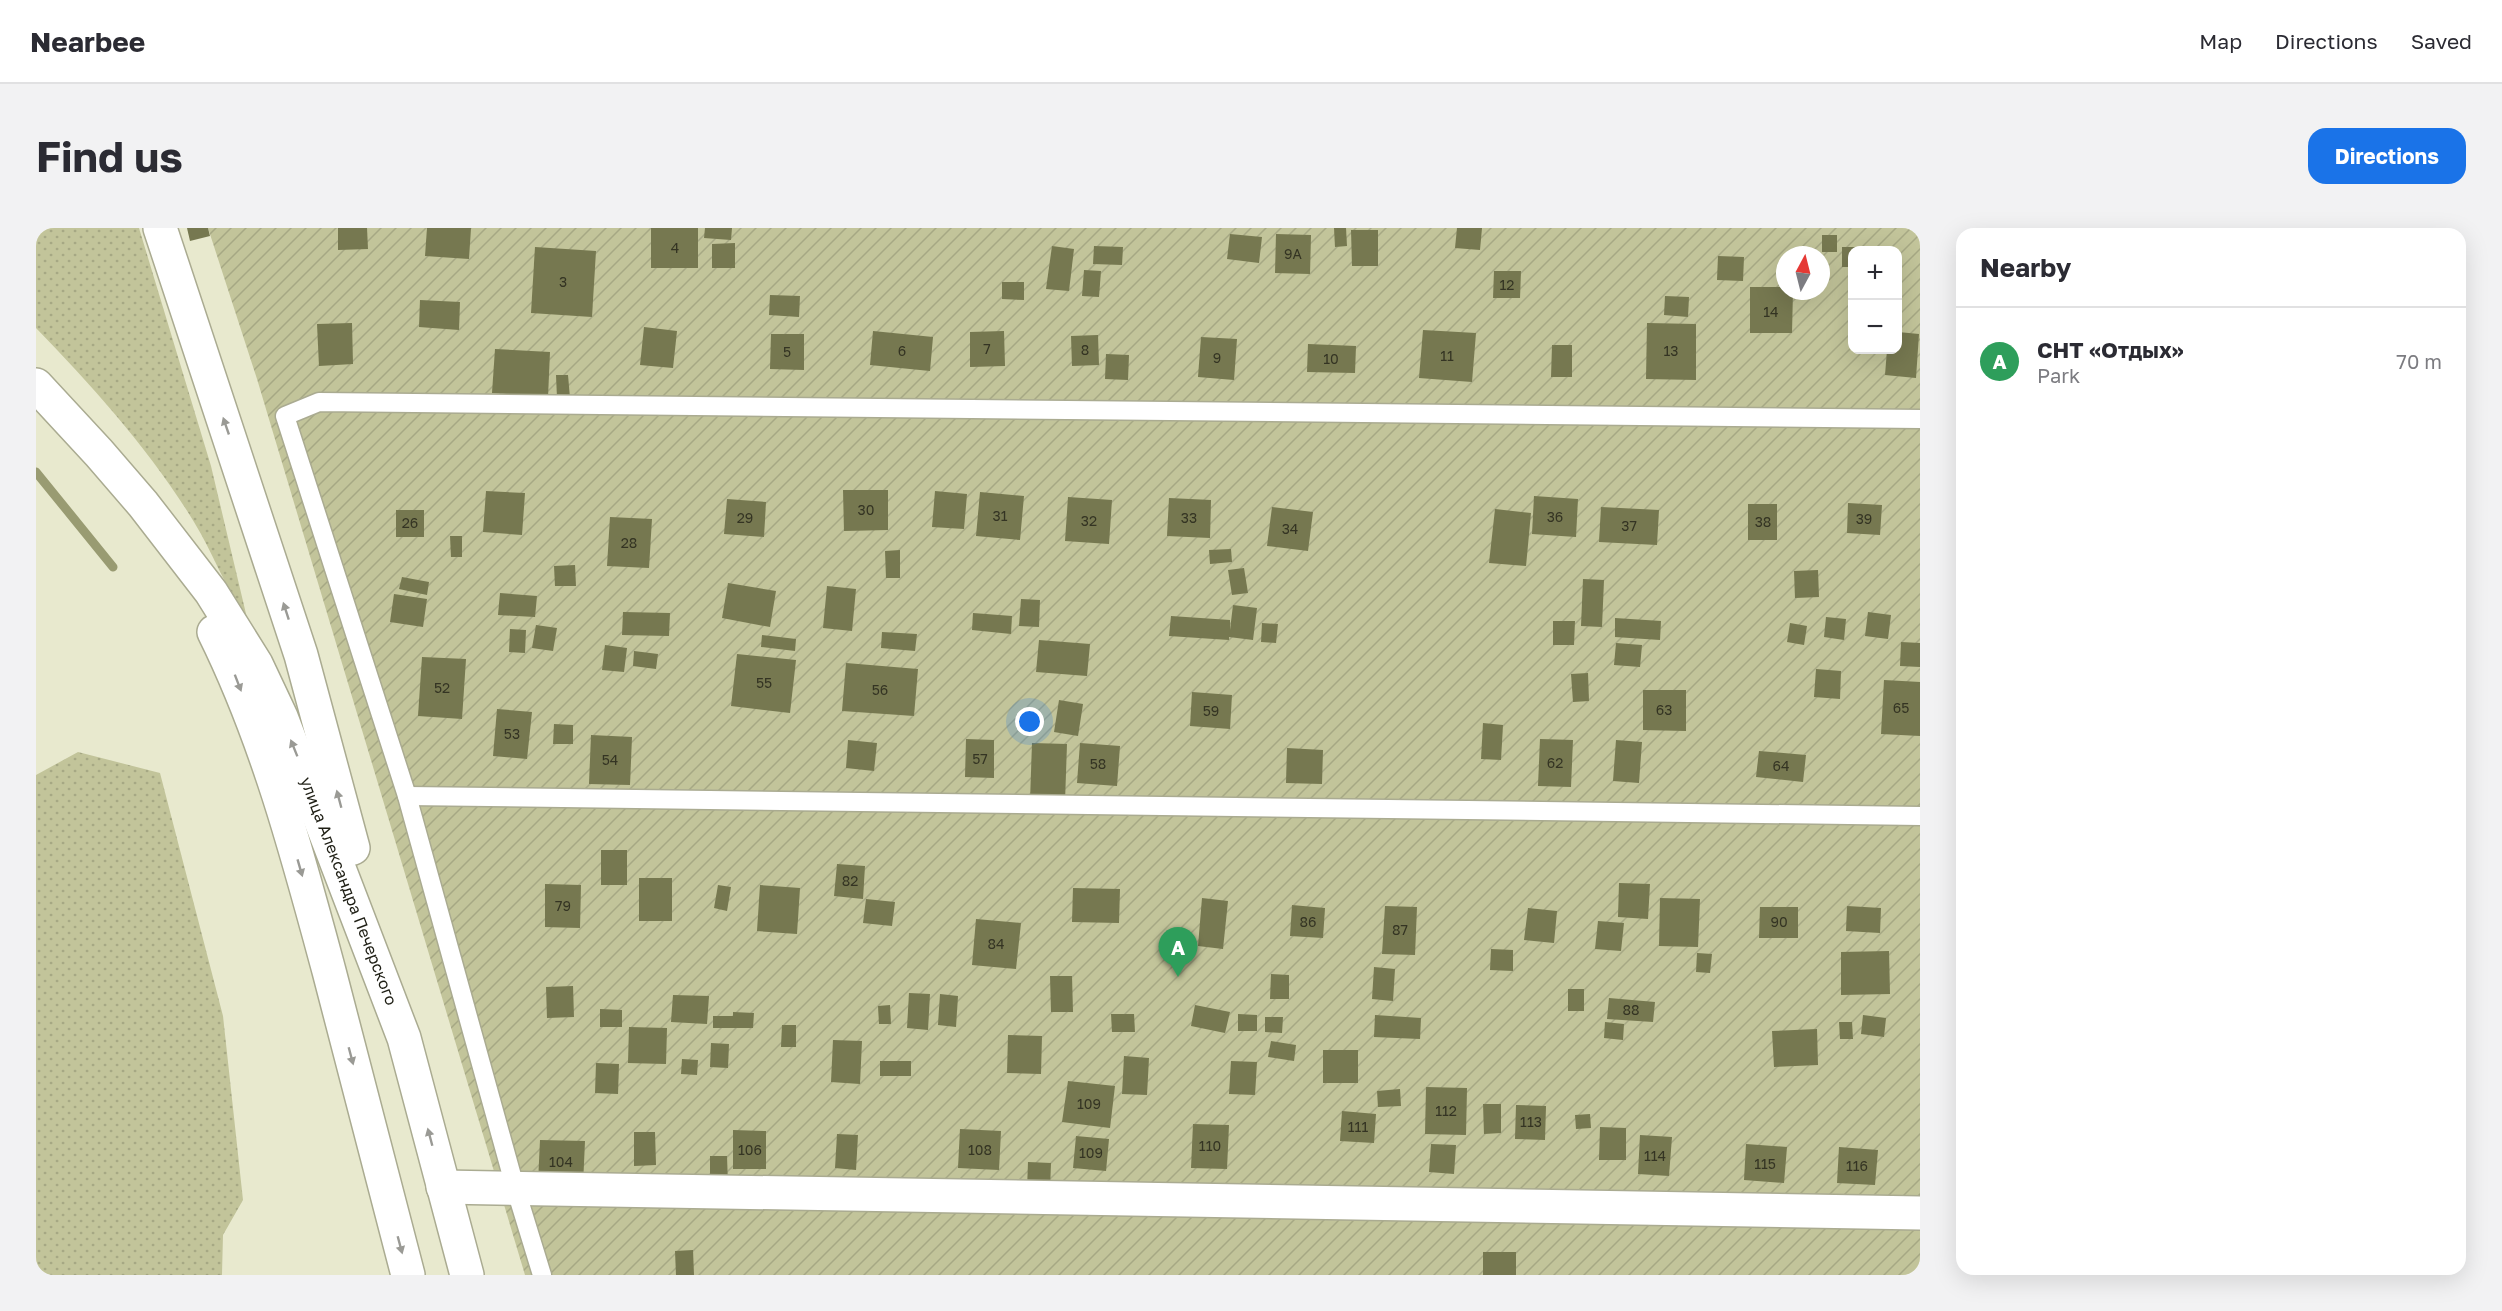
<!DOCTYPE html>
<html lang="en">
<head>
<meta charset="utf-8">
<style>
  :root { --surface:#fff; --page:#f2f2f3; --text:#2b2b33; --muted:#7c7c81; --line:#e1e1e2; --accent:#1a73e8 }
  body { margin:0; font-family:"Golos Text",sans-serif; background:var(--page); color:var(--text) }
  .controls { position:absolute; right:18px; top:18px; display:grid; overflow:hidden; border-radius:12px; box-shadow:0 6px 24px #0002 }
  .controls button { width:54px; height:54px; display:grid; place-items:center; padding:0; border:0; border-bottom:2px solid var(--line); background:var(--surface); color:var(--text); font:30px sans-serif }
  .compass { position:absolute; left:1740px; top:18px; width:54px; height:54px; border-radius:50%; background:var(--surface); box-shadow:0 6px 24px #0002; rotate:7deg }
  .you { position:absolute; left:994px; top:494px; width:21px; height:21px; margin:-15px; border:4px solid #fff; border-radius:50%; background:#1a73e8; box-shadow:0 0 0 9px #1a73e833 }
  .badge { display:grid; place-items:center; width:39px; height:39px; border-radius:50%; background:var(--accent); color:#fff; font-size:20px; font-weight:700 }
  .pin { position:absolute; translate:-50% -50px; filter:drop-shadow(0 2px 3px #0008) }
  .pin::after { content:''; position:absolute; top:32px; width:21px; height:18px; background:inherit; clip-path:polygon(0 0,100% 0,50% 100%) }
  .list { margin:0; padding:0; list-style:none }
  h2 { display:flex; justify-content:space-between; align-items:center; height:78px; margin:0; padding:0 24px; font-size:26px }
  h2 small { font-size:20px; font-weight:400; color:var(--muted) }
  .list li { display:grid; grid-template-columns:39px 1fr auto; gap:18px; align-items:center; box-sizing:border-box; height:108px; padding:0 24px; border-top:2px solid var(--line) }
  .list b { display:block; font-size:22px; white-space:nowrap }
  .list p { margin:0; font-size:20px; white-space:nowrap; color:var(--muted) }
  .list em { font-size:20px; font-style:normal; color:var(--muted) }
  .map { position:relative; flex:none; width:1884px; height:1047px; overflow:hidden; border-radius:18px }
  header { display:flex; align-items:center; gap:36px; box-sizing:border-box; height:84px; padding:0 30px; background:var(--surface); border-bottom:2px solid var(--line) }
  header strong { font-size:28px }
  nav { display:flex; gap:33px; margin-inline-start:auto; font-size:21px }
  .intro { display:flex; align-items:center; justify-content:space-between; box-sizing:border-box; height:144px; padding:0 36px }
  h1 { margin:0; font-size:42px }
  .button { padding:15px 27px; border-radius:18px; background:var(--accent); color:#fff; font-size:21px; font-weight:700 }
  main { display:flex; gap:36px; padding:0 36px }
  aside { flex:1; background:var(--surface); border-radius:18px; box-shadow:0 6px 24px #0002 }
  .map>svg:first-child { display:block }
  .grass { fill:url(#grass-dots) }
  .garden { fill:url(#garden-furrows); fill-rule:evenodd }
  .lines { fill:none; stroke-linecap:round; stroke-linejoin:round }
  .stream { stroke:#999b72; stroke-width:9 }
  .building { fill:#767850 }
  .service-casing { stroke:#aaab91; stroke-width:21 }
  .minor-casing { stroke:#aaab91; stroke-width:36 }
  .secondary-casing { stroke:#aaab91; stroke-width:36 }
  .service { stroke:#fff; stroke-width:18 }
  .minor { stroke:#fff; stroke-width:33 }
  .secondary { stroke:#fff; stroke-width:33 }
  .oneway { fill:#9a9a95 }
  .labels { text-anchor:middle; stroke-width:4.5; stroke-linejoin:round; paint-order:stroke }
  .number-label { font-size:14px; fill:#343423 }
  .street-label { font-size:16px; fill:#1e1e14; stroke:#fff }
</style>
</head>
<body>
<header>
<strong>Nearbee</strong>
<nav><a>Map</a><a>Directions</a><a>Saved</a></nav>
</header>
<div class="intro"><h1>Find us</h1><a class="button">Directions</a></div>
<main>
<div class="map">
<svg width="1884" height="1047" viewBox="0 0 1884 1047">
  <defs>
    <pattern id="grass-dots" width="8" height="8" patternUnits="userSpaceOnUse" patternTransform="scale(1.5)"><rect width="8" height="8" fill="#c2c49a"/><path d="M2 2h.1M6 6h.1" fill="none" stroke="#a6a884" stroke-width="1.8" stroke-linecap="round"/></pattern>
    <pattern id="garden-furrows" width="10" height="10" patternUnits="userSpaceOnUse" patternTransform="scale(1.5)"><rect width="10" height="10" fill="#c2c49a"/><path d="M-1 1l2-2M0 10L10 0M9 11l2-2" fill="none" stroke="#a6a884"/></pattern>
  </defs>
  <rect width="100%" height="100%" fill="#e8e9ce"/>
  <g class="grass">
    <path d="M 0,0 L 103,0 L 175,238 L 211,390 C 189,360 177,325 158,294 C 115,223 57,159 0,100 Z"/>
    <polygon points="42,524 124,545 187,788 207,972 187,1007 186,1047 0,1047 0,547"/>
  </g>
  <path class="garden" d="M 172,0 L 1884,0 L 1884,1047 L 489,1047 L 221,151 ZM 1816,22 L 1862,22 L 1862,122 L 1816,122 ZM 1749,27 L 1785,27 L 1785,63 L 1749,63 Z"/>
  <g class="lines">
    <polyline class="stream" points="0,244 77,339"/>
  </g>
  <g class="building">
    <polygon points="151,0 172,0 174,8 154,13"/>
    <polygon points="302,0 331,0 332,21 302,22"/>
    <polygon points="391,0 435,0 433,31 389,28"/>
    <rect x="615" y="0" width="47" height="40"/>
    <polygon points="669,0 696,0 695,12 668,10"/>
    <polygon points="1298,0 1310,0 1311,18 1299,19"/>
    <polygon points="1421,0 1446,0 1444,22 1419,20"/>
    <polygon points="1315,2 1342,2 1342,38 1316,38"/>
    <polygon points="1194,6 1226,9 1223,35 1191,31"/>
    <polygon points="1240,6 1275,7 1274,46 1239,45"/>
    <rect x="1786" y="7" width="15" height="17"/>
    <polygon points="699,15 699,40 676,40 676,16"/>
    <polygon points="1016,18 1038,21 1033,63 1010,61"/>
    <polygon points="1058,18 1087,19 1086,37 1057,36"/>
    <polygon points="499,19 560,23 556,89 495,85"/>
    <polygon points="1806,19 1830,19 1830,22 1816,22 1816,39 1806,39"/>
    <polygon points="1682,28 1708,29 1707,53 1681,52"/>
    <polygon points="1048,42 1065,43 1063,69 1046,68"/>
    <polygon points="1458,43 1485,43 1484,70 1457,70"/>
    <polygon points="966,54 988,54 988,72 966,71"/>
    <polygon points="1714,59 1749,59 1749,63 1757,63 1756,105 1714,105"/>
    <polygon points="734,67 764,68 763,89 733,87"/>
    <polygon points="1629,68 1653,69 1652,89 1628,87"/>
    <polygon points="384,72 424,74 423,102 383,99"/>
    <polygon points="316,95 317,136 283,138 281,96"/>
    <polygon points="1611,95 1660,96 1660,152 1610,151"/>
    <polygon points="608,99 641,103 637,140 604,137"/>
    <polygon points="1387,102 1440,105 1436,154 1383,150"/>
    <polygon points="837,103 897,109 894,143 834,137"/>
    <polygon points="968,103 969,138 934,139 934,104"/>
    <polygon points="1862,104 1883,106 1880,150 1849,147 1851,122 1862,122"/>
    <polygon points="735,106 768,106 768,142 734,141"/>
    <polygon points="1062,107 1063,137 1036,138 1035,108"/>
    <polygon points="1165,109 1201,111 1198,152 1162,149"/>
    <polygon points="1272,116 1320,118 1319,145 1271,144"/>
    <polygon points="1516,117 1536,117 1536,149 1515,149"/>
    <polygon points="459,121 514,124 512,169 456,165"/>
    <polygon points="1070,126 1093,127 1092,152 1069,151"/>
    <polygon points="520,147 532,147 534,170 521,170"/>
    <polygon points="807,262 852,262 852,302 808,303"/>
    <polygon points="450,263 489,265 486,307 447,304"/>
    <polygon points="899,263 931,266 928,301 896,299"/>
    <polygon points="944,264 988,268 984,312 940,308"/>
    <polygon points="1498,268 1542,271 1540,309 1496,306"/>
    <polygon points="1032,269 1076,272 1073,316 1029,313"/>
    <polygon points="1133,270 1175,272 1174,310 1131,308"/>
    <polygon points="691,271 730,274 728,309 688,306"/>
    <polygon points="1812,275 1846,277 1844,307 1811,305"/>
    <rect x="1712" y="276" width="29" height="36"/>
    <polygon points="1236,279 1277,284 1272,323 1231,318"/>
    <polygon points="1565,279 1623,282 1621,317 1563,314"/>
    <polygon points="1459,281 1495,285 1490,338 1453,335"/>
    <rect x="360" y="282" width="28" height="27"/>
    <polygon points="574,289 616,291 613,340 571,338"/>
    <polygon points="414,308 426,308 426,329 415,329"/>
    <polygon points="1195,321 1196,334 1174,336 1173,322"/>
    <polygon points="864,322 864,350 850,350 849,323"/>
    <polygon points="539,337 540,358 519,358 518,338"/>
    <polygon points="1208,340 1212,365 1196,367 1192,342"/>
    <polygon points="1782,342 1783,369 1759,370 1758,343"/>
    <polygon points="366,349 393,354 391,367 363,361"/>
    <polygon points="1547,351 1568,352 1566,399 1545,398"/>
    <polygon points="692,355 740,363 734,399 686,390"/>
    <polygon points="791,358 820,361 816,403 787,400"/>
    <polygon points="464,365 501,368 499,389 462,387"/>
    <polygon points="358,366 391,371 387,399 354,394"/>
    <polygon points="985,371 1004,372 1003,399 983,398"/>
    <polygon points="1197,377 1221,380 1217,412 1193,409 1193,412 1133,408 1135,388 1194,392 1194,402"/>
    <polygon points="587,384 634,385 633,408 586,407"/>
    <polygon points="1832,384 1855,387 1852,411 1829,408"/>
    <polygon points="937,385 976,388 975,406 936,402"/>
    <polygon points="1790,389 1810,391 1808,412 1788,409"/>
    <polygon points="1579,390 1625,393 1624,412 1579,409"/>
    <polygon points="1517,393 1539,393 1538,417 1517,417"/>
    <polygon points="1226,395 1242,396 1240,415 1225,414"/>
    <polygon points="1754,395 1771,398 1768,417 1751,414"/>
    <polygon points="500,397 521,400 517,423 496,420"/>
    <polygon points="474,401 490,402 489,425 473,424"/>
    <polygon points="846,404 881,406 879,423 845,420"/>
    <polygon points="726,407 760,411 759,423 725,419"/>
    <polygon points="1003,412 1054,416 1051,448 1000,444"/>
    <polygon points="1865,414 1884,415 1884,439 1864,438"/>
    <polygon points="1580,415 1606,417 1604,439 1578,437"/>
    <polygon points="569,417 591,420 588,444 566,442"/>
    <polygon points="598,423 622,426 620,441 597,438"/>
    <polygon points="701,426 760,432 754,485 695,478"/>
    <polygon points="386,429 430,431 426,491 382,488"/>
    <polygon points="810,435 882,441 878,488 806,483"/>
    <polygon points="1780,441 1805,443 1804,471 1778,469"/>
    <polygon points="1552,445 1553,473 1537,474 1535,446"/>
    <polygon points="1848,452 1884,454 1884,508 1845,506"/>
    <polygon points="1607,462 1650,462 1650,503 1607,502"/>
    <polygon points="1156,464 1196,467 1194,501 1154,498"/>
    <polygon points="1023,472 1047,476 1042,508 1018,504"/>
    <polygon points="461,481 496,484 491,531 457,528"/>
    <polygon points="1447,495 1467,497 1465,532 1445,531"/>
    <polygon points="518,496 537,497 537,516 517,516"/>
    <polygon points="555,507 596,509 594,557 553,556"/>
    <polygon points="930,511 958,512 958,550 929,549"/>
    <polygon points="1504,511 1537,512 1535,559 1502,558"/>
    <polygon points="812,512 841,515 838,543 810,540"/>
    <polygon points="1580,512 1606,514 1603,555 1577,553"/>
    <polygon points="996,515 1031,516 1029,574 994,573"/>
    <polygon points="1044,515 1084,518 1081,558 1041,555"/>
    <polygon points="1251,520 1287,522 1286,556 1250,555"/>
    <polygon points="1723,523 1770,527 1767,554 1720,549"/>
    <rect x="565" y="622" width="26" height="35"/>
    <polygon points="801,636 829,638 827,671 798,668"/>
    <rect x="603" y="650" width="33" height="43"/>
    <polygon points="1583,655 1614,656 1612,691 1582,689"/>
    <polygon points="509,656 545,657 544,700 509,699"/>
    <polygon points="682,657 695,659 691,683 678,680"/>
    <polygon points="724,657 764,660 761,706 721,703"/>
    <polygon points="1037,660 1084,661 1083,695 1036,694"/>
    <polygon points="1166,670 1192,673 1187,721 1162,718"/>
    <polygon points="1624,670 1664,671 1662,719 1623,718"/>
    <polygon points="830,671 859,674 856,698 827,695"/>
    <polygon points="1256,677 1289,680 1287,710 1254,708"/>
    <polygon points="1349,678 1381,679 1379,727 1346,726"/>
    <polygon points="1811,678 1845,680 1844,705 1810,703"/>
    <polygon points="1724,679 1762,679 1762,710 1723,710"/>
    <polygon points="1492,680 1521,683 1518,715 1488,712"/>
    <polygon points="940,691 985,695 980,741 936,737"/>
    <polygon points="1562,693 1588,695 1585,723 1559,721"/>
    <polygon points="1455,721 1477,722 1477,743 1454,742"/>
    <polygon points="1853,723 1854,766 1805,767 1805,724"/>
    <polygon points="1661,725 1676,726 1674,745 1660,744"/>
    <polygon points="1338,739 1359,741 1357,773 1336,771"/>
    <polygon points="1235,746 1253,747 1253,771 1234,771"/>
    <polygon points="1014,748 1036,748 1037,784 1015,784"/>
    <polygon points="537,758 538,789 511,790 510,759"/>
    <rect x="1532" y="761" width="16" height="22"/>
    <polygon points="873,765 894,766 892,802 871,800"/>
    <polygon points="904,766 922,768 920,799 902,797"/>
    <polygon points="637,767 673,768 671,796 635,794"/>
    <polygon points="1573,770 1619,774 1617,794 1571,791"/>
    <polygon points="854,777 855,796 843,796 842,778"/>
    <polygon points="1159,777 1194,784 1189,805 1155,798"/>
    <polygon points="564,781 586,782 586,799 564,799"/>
    <polygon points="697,784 718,785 717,800 677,800 677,788 697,788"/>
    <polygon points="1075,786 1098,786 1099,804 1076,804"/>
    <polygon points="1202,786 1221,787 1221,803 1202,803"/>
    <polygon points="1339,787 1385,790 1384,811 1338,809"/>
    <polygon points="1827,787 1850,790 1848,809 1825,806"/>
    <polygon points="1229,789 1247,789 1246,805 1229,804"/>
    <polygon points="1569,794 1588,796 1587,812 1568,810"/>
    <polygon points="1803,794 1816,794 1817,811 1804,811"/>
    <polygon points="746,797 760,797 760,819 745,819"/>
    <polygon points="593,799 631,800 630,836 592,835"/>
    <polygon points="1781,801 1782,837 1738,839 1736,803"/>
    <polygon points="972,807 1006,808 1005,846 971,845"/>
    <polygon points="797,812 826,813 824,856 795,854"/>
    <polygon points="1235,813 1260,817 1258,833 1232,829"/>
    <polygon points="675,815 693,816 692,840 674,839"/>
    <rect x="1287" y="822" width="35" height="33"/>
    <polygon points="1088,828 1113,830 1111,867 1086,866"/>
    <polygon points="646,831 662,832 661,847 645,846"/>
    <rect x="844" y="833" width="31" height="15"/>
    <polygon points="1195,833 1221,834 1219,867 1193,866"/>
    <polygon points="560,835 583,836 582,866 559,865"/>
    <polygon points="1032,853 1079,858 1074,900 1026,894"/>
    <polygon points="1390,859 1431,860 1430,907 1389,906"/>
    <polygon points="1364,861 1365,878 1342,879 1341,863"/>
    <polygon points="1447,876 1465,876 1465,905 1448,906"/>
    <polygon points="1480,877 1510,878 1509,912 1479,911"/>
    <polygon points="1306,883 1340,886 1338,915 1304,913"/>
    <polygon points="1554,886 1555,900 1540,901 1539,887"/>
    <polygon points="1157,896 1193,897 1191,941 1155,940"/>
    <polygon points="1564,899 1590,900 1590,932 1563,932"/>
    <polygon points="924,901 965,903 963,942 922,940"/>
    <polygon points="697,902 730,903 730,941 697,941"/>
    <polygon points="598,904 619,904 620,937 598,938"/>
    <polygon points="801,906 822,907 820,942 799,940"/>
    <polygon points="1604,907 1636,909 1633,948 1602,946"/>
    <polygon points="1040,908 1073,911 1070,943 1037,940"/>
    <polygon points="504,912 549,913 547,957 502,955"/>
    <polygon points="1395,916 1420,917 1418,946 1393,944"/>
    <polygon points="1710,916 1751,919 1748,955 1708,952"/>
    <polygon points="1803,919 1842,922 1839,957 1801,955"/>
    <polygon points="674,928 691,928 692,957 674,957"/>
    <polygon points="992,934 1015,935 1014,962 991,962"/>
    <polygon points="657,1022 658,1047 640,1047 639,1023"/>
    <rect x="1447" y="1024" width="33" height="23"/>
  </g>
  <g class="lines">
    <g class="service-casing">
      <g id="service">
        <polyline points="371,568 1884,588"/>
        <polyline points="506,1047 479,959 371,568 249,188 283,174 1884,191"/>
      </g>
    </g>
    <g class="minor-casing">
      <polyline id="minor" points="407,959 1884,985"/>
    </g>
    <g class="secondary-casing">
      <g id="secondary">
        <polyline points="124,0 265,427 317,620"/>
        <polyline points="0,157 63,225 107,276 175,364 220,436 245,489 368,810 431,1047"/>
        <path d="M 178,404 C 231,511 262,628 293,743 C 319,845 346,946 372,1047"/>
      </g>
    </g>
    <use href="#service" class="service"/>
    <use href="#minor" class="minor"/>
    <use href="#secondary" class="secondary"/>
  </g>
  <defs><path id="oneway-solid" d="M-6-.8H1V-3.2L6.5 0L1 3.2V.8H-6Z" transform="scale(1.5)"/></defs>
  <g class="oneway">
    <use href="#oneway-solid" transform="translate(190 198) rotate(-109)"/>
    <use href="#oneway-solid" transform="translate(250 383) rotate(-108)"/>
    <use href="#oneway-solid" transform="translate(202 455) rotate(69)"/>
    <use href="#oneway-solid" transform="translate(258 520) rotate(-112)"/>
    <use href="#oneway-solid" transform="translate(303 571) rotate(-105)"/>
    <use href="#oneway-solid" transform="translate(264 640) rotate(74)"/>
    <use href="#oneway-solid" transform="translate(315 828) rotate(75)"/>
    <use href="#oneway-solid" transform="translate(394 909) rotate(-105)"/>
    <use href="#oneway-solid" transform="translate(364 1017) rotate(75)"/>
  </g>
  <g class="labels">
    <g class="number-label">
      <text x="639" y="25">4</text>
      <text x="1257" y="31">9А</text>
      <text x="527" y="59">3</text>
      <text x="1471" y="62">12</text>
      <text x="1735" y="89">14</text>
      <text x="951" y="126">7</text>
      <text x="1049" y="127">8</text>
      <text x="866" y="128">6</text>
      <text x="1635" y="128">13</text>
      <text x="751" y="129">5</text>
      <text x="1411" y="133">11</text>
      <text x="1181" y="135">9</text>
      <text x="1295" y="136">10</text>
      <text x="830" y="287">30</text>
      <text x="964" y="293">31</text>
      <text x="1519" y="294">36</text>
      <text x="709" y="295">29</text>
      <text x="1153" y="295">33</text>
      <text x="1828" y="296">39</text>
      <text x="1053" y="298">32</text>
      <text x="1727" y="299">38</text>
      <text x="374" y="300">26</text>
      <text x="1593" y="303">37</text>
      <text x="1254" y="306">34</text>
      <text x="593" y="320">28</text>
      <text x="728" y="460">55</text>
      <text x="406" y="465">52</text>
      <text x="844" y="467">56</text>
      <text x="1865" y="485">65</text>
      <text x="1628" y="487">63</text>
      <text x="1175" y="488">59</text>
      <text x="476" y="511">53</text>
      <text x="944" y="536">57</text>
      <text x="574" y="537">54</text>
      <text x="1519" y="540">62</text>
      <text x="1062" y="541">58</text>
      <text x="1745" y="543">64</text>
      <text x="814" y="658">82</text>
      <text x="527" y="683">79</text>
      <text x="1272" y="699">86</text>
      <text x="1743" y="699">90</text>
      <text x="1364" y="707">87</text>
      <text x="960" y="721">84</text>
      <text x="1595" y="787">88</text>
      <text x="1053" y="881">109</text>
      <text x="1410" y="888">112</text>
      <text x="1495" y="899">113</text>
      <text x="1322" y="904">111</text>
      <text x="1174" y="923">110</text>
      <text x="714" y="927">106</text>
      <text x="944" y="927">108</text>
      <text x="1055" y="930">109</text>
      <text x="1619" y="933">114</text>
      <text x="525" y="939">104</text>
      <text x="1729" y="941">115</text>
      <text x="1821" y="943">116</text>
    </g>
    <g class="street-label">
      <text transform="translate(313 663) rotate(69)" y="6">улица Александра Печерского</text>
    </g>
  </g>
</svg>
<div class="controls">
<button>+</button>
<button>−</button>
</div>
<svg class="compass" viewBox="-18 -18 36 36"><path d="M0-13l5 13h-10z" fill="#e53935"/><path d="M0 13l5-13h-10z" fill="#7c7c81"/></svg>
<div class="you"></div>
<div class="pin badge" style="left:1142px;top:749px;background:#2e9e5b">A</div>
</div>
<aside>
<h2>Nearby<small></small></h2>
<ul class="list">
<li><span class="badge" style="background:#2e9e5b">A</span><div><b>СНТ «Отдых»</b><p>Park</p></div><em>70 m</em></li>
</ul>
</aside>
</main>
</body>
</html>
